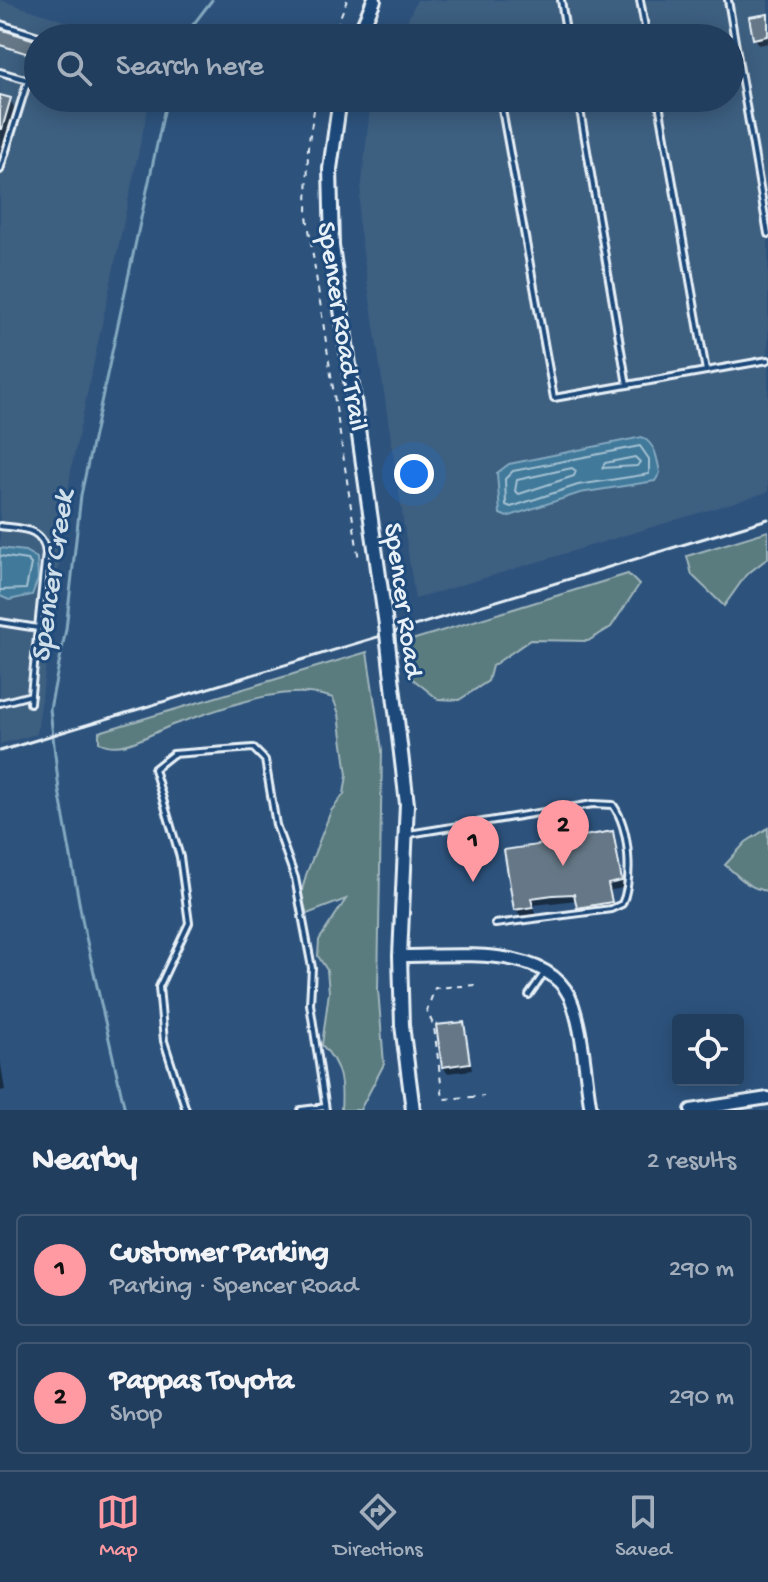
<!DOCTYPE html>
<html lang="en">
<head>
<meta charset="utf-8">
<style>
  :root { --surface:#223e5e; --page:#2e4967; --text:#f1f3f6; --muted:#a2aebc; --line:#3f5773; --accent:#ff9aa2 }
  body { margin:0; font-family:"Gochi Hand",sans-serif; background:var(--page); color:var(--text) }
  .controls { position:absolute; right:24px; bottom:24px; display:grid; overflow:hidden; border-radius:8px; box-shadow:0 4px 20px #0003 }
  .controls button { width:72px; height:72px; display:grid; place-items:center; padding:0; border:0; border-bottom:2px solid var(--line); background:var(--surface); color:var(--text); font:40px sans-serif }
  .you { position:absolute; left:414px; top:474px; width:28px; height:28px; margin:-20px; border:6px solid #fff; border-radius:50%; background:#1a73e8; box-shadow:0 0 0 12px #1a73e833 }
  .badge { display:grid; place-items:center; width:52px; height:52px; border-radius:50%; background:var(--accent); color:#111; font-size:26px; font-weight:700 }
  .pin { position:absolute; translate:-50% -66px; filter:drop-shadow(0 2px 4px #0008) }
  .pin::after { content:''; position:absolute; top:42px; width:28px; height:24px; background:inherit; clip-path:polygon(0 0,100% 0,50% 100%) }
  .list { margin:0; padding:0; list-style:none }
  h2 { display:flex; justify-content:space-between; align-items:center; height:104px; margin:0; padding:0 32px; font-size:34px }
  h2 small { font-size:26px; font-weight:400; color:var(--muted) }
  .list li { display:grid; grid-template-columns:52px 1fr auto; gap:24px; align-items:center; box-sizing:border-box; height:112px; margin:0 16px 16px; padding:0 16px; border:2px solid var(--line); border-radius:8px }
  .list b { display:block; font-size:30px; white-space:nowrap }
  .list p { margin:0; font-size:26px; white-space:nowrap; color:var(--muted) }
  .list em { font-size:26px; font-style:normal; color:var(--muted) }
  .icon { flex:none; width:44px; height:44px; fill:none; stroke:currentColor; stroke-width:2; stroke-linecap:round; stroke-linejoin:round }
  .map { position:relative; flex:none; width:768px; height:1110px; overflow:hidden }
  .search { position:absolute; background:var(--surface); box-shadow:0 4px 20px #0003; left:24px; right:24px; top:24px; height:88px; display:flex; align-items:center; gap:20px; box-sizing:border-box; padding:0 28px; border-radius:44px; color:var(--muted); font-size:30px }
  .sheet { height:360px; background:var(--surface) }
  nav { display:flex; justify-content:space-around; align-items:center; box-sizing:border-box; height:112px; border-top:2px solid var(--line); background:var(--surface); font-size:22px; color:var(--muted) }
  nav a { display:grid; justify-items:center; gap:4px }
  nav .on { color:var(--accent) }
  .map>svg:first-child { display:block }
  .built { fill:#3e5e80 }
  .green { fill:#5a7b7f; stroke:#a1b6bc; stroke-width:2 }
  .water { fill:#41799a; stroke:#84a9c0; stroke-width:2 }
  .shadow { fill:#0007 }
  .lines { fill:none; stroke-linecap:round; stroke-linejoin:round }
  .shore { stroke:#a5c1d2; stroke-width:2 }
  .stream { stroke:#84a9c0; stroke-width:3 }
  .building { fill:#667887; stroke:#e8f1f8; stroke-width:2 }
  .service-casing { stroke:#e8f1f8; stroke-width:10 }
  .tertiary-casing { stroke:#e8f1f8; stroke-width:16 }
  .secondary-casing { stroke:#e8f1f8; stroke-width:18 }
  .path { stroke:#e8f1f8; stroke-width:2; stroke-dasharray:6 6; stroke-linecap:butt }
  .service { stroke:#1f4a7a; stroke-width:4 }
  .tertiary { stroke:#1f4a7a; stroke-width:10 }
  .secondary { stroke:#1f4a7a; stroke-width:12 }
  .rail { stroke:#e8f1f8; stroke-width:3 }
  .secondary-bridge-casing { stroke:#e8f1f8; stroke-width:18; stroke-linecap:butt }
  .secondary-bridge { stroke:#1f4a7a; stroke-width:12 }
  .labels { text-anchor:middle; stroke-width:6; stroke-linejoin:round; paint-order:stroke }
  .street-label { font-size:28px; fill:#e8f1f8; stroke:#1f4a7a }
  .water-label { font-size:30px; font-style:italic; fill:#cfdfea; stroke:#1f4a7a }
</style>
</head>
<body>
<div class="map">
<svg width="768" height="1110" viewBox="0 0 768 1110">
  <rect width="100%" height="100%" fill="#2d537d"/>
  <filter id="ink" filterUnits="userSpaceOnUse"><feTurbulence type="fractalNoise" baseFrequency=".0125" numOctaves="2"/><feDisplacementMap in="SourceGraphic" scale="16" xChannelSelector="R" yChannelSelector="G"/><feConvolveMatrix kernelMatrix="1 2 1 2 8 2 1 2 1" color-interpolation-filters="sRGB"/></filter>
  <g filter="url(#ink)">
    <g class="built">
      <polygon points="0,0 117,38 38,38 38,98 150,98 71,470 37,734 0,744"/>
      <polygon points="417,0 768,0 768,492 415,599 358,219 371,98 730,98 730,38 399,38"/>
    </g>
    <g class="green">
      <polygon points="768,531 768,558 746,575 724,606 692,575 687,556"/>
      <polygon points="628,574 639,585 611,627 588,641 530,640 492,666 488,681 459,700 438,699 409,676 402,643"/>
      <path d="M 367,652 L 382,750 L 378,989 L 384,1064 L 360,1110 L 341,1110 C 343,1083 341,1065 322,1045 L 329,992 L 327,970 L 318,956 L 319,940 L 346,899 L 307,914 L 301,894 L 306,875 L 331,811 L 344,794 L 347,775 L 339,714 L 333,698 C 285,681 222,709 175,724 C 152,732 122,755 99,742 L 99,732 Z"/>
      <path d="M 768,828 L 768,891 C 748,889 739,876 725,865 L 746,842 Z"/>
    </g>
    <g class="water">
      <path d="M 642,437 C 656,445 657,458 660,473 L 655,481 L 580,493 L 507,517 L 500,514 L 497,473 L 509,464 Z"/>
      <polygon points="0,548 25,551 37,558 38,579 32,595 9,600 0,596"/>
    </g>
    <g class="shadow">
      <polygon points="768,16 768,43 759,45 755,38"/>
      <polygon points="0,97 10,100 16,110 0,159"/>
      <polygon points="562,820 568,840 612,833 624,888 611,890 614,909 582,914 577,900 534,905 535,914 520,916 516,910"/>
      <polygon points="463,1024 472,1070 447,1073 443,1066"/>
      <polygon points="0,1059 5,1090 0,1091"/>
    </g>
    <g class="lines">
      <g class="shore">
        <polygon points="640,446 649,459 649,474 578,485 511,507 506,505 505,479 513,471"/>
        <polygon points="635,457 640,462 637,466 602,468 605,463"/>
        <polygon points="572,468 576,471 574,476 519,494 515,491 517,480"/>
        <polyline points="0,556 27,560 31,564 26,589 0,590"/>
      </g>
      <g class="stream">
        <polyline points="183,38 212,0"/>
        <polyline points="125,1110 83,924 59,790 50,709 66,629 81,495 167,98"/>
      </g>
    </g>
    <g class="building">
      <polygon points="768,14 768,36 753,39 749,17"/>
      <polygon points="0,29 38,41 38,57 0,45"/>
      <polygon points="0,95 11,98 2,129 0,129"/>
      <polygon points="563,818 566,839 613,831 622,881 608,884 612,902 577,908 574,894 553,895 531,898 533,907 514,910 504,850 544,844 542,829 547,828 546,821"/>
      <polygon points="464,1022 470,1063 442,1067 436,1025"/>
    </g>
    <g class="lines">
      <g class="service-casing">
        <g id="service">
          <polyline points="561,0 567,38"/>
          <polyline points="640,0 647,38"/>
          <polyline points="728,0 768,234"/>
          <polyline points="0,24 45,38"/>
          <polyline points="0,72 28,80 0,170"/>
          <polyline points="28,80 38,69"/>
          <polyline points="500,98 554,398 768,360"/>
          <polyline points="578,98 627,385"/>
          <polyline points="658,98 706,371"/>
          <path d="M 0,526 C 22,529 43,527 46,553 L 30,703"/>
          <polyline points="0,622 38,628"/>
          <polyline points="0,703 31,695"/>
          <path d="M 409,834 L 593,804 L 613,805 C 630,829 633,879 622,904 L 611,909 L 495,924"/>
          <polyline points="529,995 545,972"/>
          <polyline points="186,1110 164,1041 159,987 189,923 180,857 154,769 173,754 253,748 265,760 276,825 295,878 312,968 310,1004 326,1110"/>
          <polyline points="301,1110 325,1107"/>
        </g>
      </g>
      <g class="tertiary-casing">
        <g id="tertiary">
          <path d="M 400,956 C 453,957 553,942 573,1005 C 584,1038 585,1076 591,1110"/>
          <polyline points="691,1110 768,1098"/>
        </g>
      </g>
      <g class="secondary-casing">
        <g id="secondary">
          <polyline points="358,38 374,0"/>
          <polyline points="340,98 330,169 332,246 386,625"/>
          <polyline points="391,669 407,804 400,956 402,1025 413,1110"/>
        </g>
      </g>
      <g class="path">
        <polyline points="332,38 347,0"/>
        <polyline points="316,98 308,147 307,216 359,560"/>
        <polyline points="475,985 435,988 427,1010 434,1027 443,1099 484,1096"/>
      </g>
      <use href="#service" class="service"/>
      <use href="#tertiary" class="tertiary"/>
      <use href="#secondary" class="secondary"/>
      <polyline class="rail" points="0,751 768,519"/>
      <g class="secondary-bridge-casing">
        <polyline id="secondary-bridge" points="386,625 391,669"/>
      </g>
      <use href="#secondary-bridge" class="secondary-bridge"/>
    </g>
  </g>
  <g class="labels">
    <g class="street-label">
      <text transform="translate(345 326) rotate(81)" y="10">Spencer Road Trail</text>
      <text transform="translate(406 600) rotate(82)" y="10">Spencer Road</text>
    </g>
    <g class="water-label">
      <text transform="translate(50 576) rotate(-82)" y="10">Spencer Creek</text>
    </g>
  </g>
</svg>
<div class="controls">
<button><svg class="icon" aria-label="locate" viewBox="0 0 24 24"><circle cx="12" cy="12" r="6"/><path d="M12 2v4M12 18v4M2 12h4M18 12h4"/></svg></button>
</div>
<div class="you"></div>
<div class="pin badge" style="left:473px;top:882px">1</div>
<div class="pin badge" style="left:563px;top:866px">2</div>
<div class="search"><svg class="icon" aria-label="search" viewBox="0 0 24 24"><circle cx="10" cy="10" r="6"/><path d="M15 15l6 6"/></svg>Search here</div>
</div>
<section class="sheet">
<h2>Nearby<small>2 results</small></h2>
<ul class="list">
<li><span class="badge">1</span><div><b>Customer Parking</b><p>Parking · Spencer Road</p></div><em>290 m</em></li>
<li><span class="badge">2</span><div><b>Pappas Toyota</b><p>Shop</p></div><em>290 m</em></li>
</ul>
</section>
<nav>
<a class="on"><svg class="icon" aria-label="map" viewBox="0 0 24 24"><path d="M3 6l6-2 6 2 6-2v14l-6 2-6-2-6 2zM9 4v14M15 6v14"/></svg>Map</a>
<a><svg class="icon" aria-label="directions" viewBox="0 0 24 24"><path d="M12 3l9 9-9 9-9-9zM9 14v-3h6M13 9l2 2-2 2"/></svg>Directions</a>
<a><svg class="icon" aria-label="saved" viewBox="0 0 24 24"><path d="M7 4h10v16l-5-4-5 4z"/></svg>Saved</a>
</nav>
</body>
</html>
